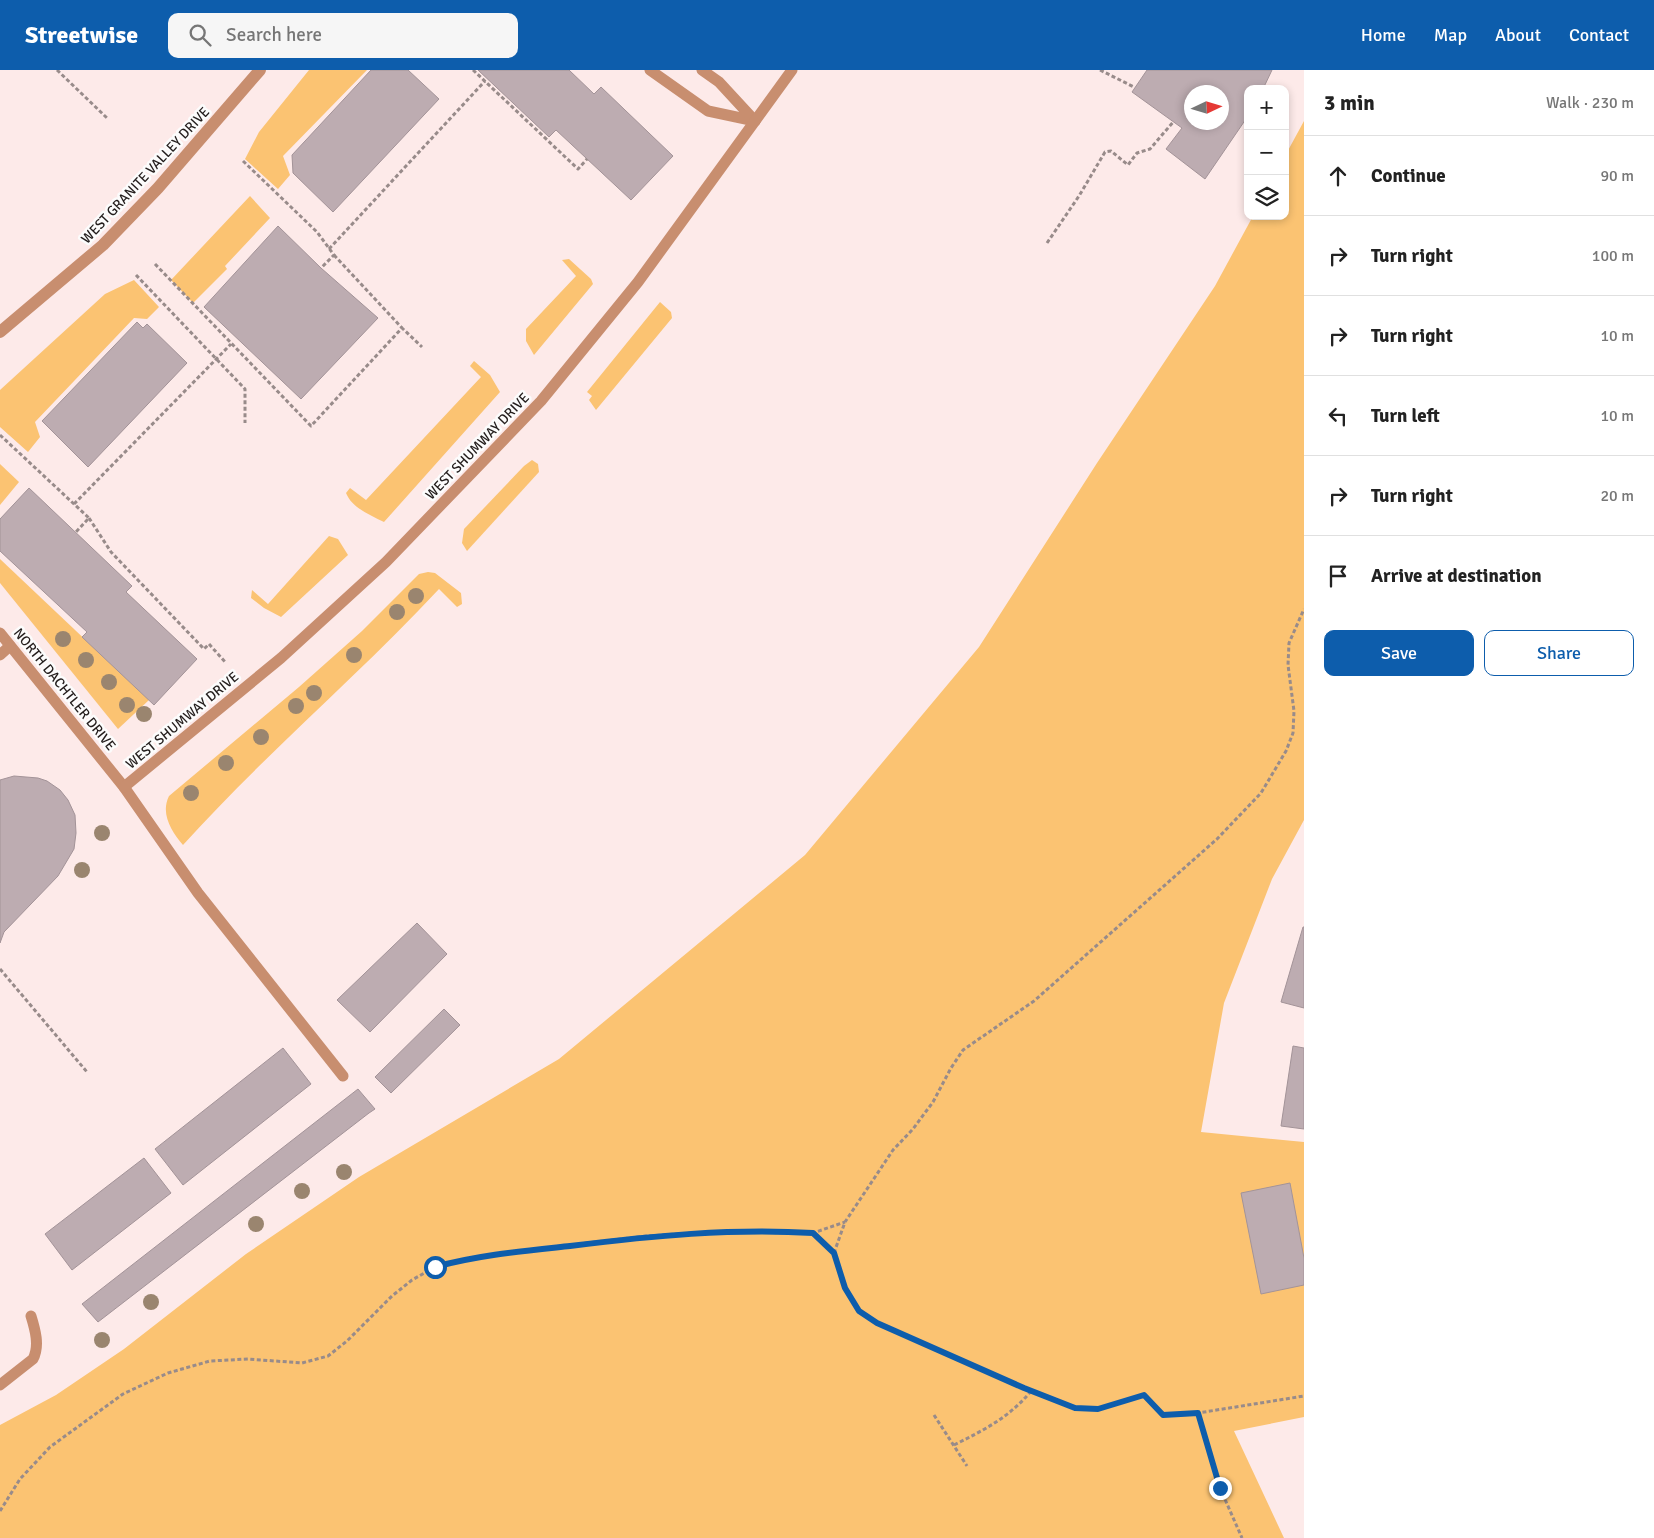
<!DOCTYPE html>
<html lang="en">
<head>
<meta charset="utf-8">
<style>
  :root { --surface:#fff; --page:#f6f6f6; --text:#222; --muted:#767676; --line:#e0e0e0; --accent:#0d5dac }
  body { margin:0; font-family:Signika,sans-serif; background:var(--page); color:var(--text) }
  .controls { position:absolute; right:15px; top:15px; display:grid; overflow:hidden; border-radius:10px; box-shadow:0 2px 8px #0003 }
  .controls button { width:45px; height:45px; display:grid; place-items:center; padding:0; border:0; border-bottom:1px solid var(--line); background:var(--surface); color:var(--text); font:25px sans-serif }
  .compass { position:absolute; left:1184px; top:15px; width:45px; height:45px; border-radius:50%; background:var(--surface); box-shadow:0 2px 8px #0003; rotate:86deg }
  .stop { position:absolute; width:15px; height:15px; margin:-11px; border:4px solid #0d5dac; border-radius:50%; background:#fff }
  .stop.end { background:#0d5dac; border-color:#fff; box-shadow:0 1px 5px #0008 }
  .list { margin:0; padding:0; list-style:none }
  h2 { display:flex; justify-content:space-between; align-items:center; height:65px; margin:0; padding:0 20px; font-size:21px }
  h2 small { font-size:16px; font-weight:400; color:var(--muted) }
  .list li { display:grid; grid-template-columns:32px 1fr auto; gap:15px; align-items:center; box-sizing:border-box; height:80px; padding:0 20px; border-top:1px solid var(--line) }
  .list b { display:block; font-size:19px; white-space:nowrap }
  .list em { font-size:16px; font-style:normal; color:var(--muted) }
  .actions { display:flex; gap:10px; padding:15px 20px }
  .actions a { flex:1; padding:11px 0; border:1px solid var(--accent); border-radius:10px; text-align:center; font-size:18px; color:var(--accent) }
  .actions .main { background:var(--accent); color:#fff }
  .icon { flex:none; width:28px; height:28px; fill:none; stroke:currentColor; stroke-width:2; stroke-linecap:round; stroke-linejoin:round }
  .map { position:relative; flex:none; width:1304px; height:1468px; overflow:hidden }
  header { display:flex; align-items:center; gap:30px; box-sizing:border-box; height:70px; padding:0 25px; background:var(--accent); color:#fff }
  header strong { font-size:24px }
  nav { display:flex; gap:28px; margin-inline-start:auto; font-size:18px }
  .search { width:350px; height:45px; background:var(--page); display:flex; align-items:center; gap:12px; box-sizing:border-box; padding:0 18px; border-radius:10px; color:var(--muted); font-size:19px }
  main { display:flex }
  aside { flex:1; background:var(--surface) }
  .map>svg:first-child { display:block }
  .green { fill:#fbc372 }
  .building { fill:#bdacb1; stroke:#a39398; fill-rule:evenodd }
  .lines { fill:none; stroke-linecap:round; stroke-linejoin:round }
  .path { stroke:#988b8a; stroke-width:3; stroke-dasharray:4 2.5; stroke-linecap:butt }
  .service { stroke:#c88e6f; stroke-width:11 }
  .tertiary { stroke:#c88e6f; stroke-width:12 }
  .tree { fill:#9a856f }
  .route { stroke:#0d5dac; stroke-width:6 }
  .labels { text-anchor:middle; stroke-width:5; stroke-linejoin:round; paint-order:stroke }
  .street-label { font-size:14px; fill:#231d1c; stroke:#fcfcfc }
</style>
</head>
<body>
<header>
<strong>Streetwise</strong>
<div class="search"><svg class="icon" aria-label="search" viewBox="0 0 24 24"><circle cx="10" cy="10" r="6"/><path d="M15 15l6 6"/></svg>Search here</div>
<nav><a>Home</a><a>Map</a><a>About</a><a>Contact</a></nav>
</header>
<main>
<div class="map">
<svg width="1304" height="1468" viewBox="0 0 1304 1468">
  <rect width="100%" height="100%" fill="#fdeae9"/>
  <g class="green">
    <polygon points="309,0 367,0 283,86 290,105 278,119 245,89 259,62"/>
    <polygon points="1304,51 1304,750 1272,809 1224,933 1201,1062 1304,1072 1304,1347 1234,1361 1284,1468 0,1468 0,1355 56,1325 124,1279 246,1184 359,1107 559,989 805,785 979,577 1097,393 1215,216 1253,146 1285,146 1285,86"/>
    <polygon points="250,126 270,148 225,196 227,199 193,233 171,210"/>
    <polygon points="569,189 591,209 593,214 534,285 526,271 526,259 576,206 562,190"/>
    <polygon points="134,210 159,237 147,249 134,248 35,352 40,367 28,382 0,357 0,320 105,224"/>
    <polygon points="660,232 671,242 672,248 596,340 589,330 592,326 587,322"/>
    <path d="M 474,291 L 490,305 L 500,322 L 384,452 C 370,445 352,438 346,423 L 350,418 L 366,430 L 481,307 L 470,296 Z"/>
    <polygon points="532,390 538,394 539,402 467,481 462,473 464,459 524,396"/>
    <polygon points="0,394 19,412 0,435"/>
    <polygon points="329,466 338,469 348,485 281,547 264,538 251,528 252,520 268,534"/>
    <polygon points="0,489 149,630 118,659 0,513"/>
    <path d="M 428,502 L 435,503 L 461,523 L 462,534 L 457,537 L 439,519 C 357,607 264,685 183,775 C 172,762 160,744 169,726 L 299,617 L 362,561 L 419,504 Z"/>
  </g>
  <g class="building">
    <polygon points="371,0 408,0 439,29 333,142 293,103 292,85"/>
    <polygon points="478,0 569,0 594,24 601,17 673,86 631,130 556,60 549,67"/>
    <path d="M 1147,0 L 1272,0 L 1263,19 L 1248,19 L 1248,46 L 1205,109 L 1166,79 L 1182,58 L 1132,22 ZM 1192,22 L 1222,22 L 1222,52 L 1192,52 Z"/>
    <polygon points="278,156 321,198 378,248 301,329 204,237"/>
    <polygon points="137,252 143,258 147,254 187,293 88,397 42,351"/>
    <polygon points="29,418 132,516 126,522 197,589 154,635 82,567 87,562 0,481 0,449"/>
    <polygon points="14,706 38,708 47,711 60,720 68,730 75,745 76,763 74,779 58,806 4,862 0,873 0,710"/>
    <polygon points="417,853 447,884 370,962 337,930"/>
    <polygon points="1303,857 1304,857 1304,938 1281,932"/>
    <polygon points="444,939 460,955 391,1023 375,1007"/>
    <polygon points="1293,976 1304,978 1304,1059 1281,1056"/>
    <polygon points="283,978 311,1014 183,1115 155,1079"/>
    <polygon points="358,1019 375,1039 369,1043 98,1252 82,1234"/>
    <polygon points="144,1088 171,1123 72,1200 45,1164"/>
    <polygon points="1290,1113 1304,1188 1304,1215 1261,1224 1241,1123"/>
  </g>
  <g class="lines">
    <g class="path">
      <polyline points="57,0 107,48"/>
      <polyline points="473,0 578,99 587,89"/>
      <polyline points="1100,0 1134,17"/>
      <polyline points="243,91 317,162 334,185 321,198"/>
      <polyline points="1047,173 1079,126 1105,82 1111,81 1128,95 1137,83 1150,79 1174,51"/>
      <polyline points="329,179 485,11"/>
      <polyline points="334,185 402,258"/>
      <polyline points="155,194 311,356 402,258 422,277"/>
      <polyline points="136,205 245,319 245,353"/>
      <polyline points="0,365 89,448 75,463"/>
      <polyline points="74,434 231,274"/>
      <polyline points="89,448 111,482 204,579 209,574 226,593"/>
      <polyline points="0,899 87,1002"/>
      <polyline points="813,1163 834,1183 845,1218 859,1241 868,1248 1024,1318 1075,1338 1098,1339 1144,1325 1163,1345 1198,1343 1304,1326"/>
      <polyline points="834,1183 845,1152 893,1080 913,1059 933,1032 951,998 963,980 1034,931 1217,769 1261,723 1286,681 1293,663 1294,641 1288,595 1289,573 1304,539"/>
      <polyline points="1198,1343 1220,1418 1242,1468"/>
      <polyline points="934,1345 967,1396"/>
      <path d="M 954,1375 C 984,1360 1010,1347 1031,1321"/>
      <polyline points="0,1441 20,1409 50,1377 123,1324 168,1303 210,1291 248,1289 302,1293 328,1286 347,1271 392,1226 412,1210 435,1197 487,1185 646,1166 710,1162 813,1163 845,1152"/>
    </g>
    <g class="service">
      <polyline points="650,0 708,41 755,51"/>
      <polyline points="702,0 719,12 755,51"/>
      <polyline points="0,563 124,717 198,823 343,1006"/>
      <polyline points="0,585 10,576"/>
      <polyline points="124,717 281,588 386,492 541,331 638,212 792,0"/>
      <path d="M 0,1315 L 33,1289 C 40,1276 35,1259 31,1246"/>
    </g>
    <polyline class="tertiary" points="0,262 103,175 158,118 260,0"/>
  </g>
  <g class="tree">
    <circle cx="416" cy="526" r="8"/>
    <circle cx="397" cy="542" r="8"/>
    <circle cx="63" cy="569" r="8"/>
    <circle cx="354" cy="585" r="8"/>
    <circle cx="86" cy="590" r="8"/>
    <circle cx="109" cy="612" r="8"/>
    <circle cx="314" cy="623" r="8"/>
    <circle cx="127" cy="635" r="8"/>
    <circle cx="296" cy="636" r="8"/>
    <circle cx="144" cy="644" r="8"/>
    <circle cx="261" cy="667" r="8"/>
    <circle cx="226" cy="693" r="8"/>
    <circle cx="191" cy="723" r="8"/>
    <circle cx="102" cy="763" r="8"/>
    <circle cx="82" cy="800" r="8"/>
    <circle cx="344" cy="1102" r="8"/>
    <circle cx="302" cy="1121" r="8"/>
    <circle cx="256" cy="1154" r="8"/>
    <circle cx="151" cy="1232" r="8"/>
    <circle cx="102" cy="1270" r="8"/>
  </g>
  <g class="lines">
    <path class="route" d="M 435,1197 C 479,1185 524,1181 570,1176 C 651,1166 731,1158 813,1163 L 834,1183 L 845,1218 L 859,1241 L 877,1253 L 1024,1318 L 1075,1338 L 1098,1339 L 1144,1325 L 1163,1345 L 1198,1343 L 1220,1418"/>
  </g>
  <g class="labels">
    <g class="street-label">
      <text transform="translate(145 105) rotate(-47)" y="5">WEST GRANITE VALLEY DRIVE</text>
      <text transform="translate(477 376) rotate(-46)" y="5">WEST SHUMWAY DRIVE</text>
      <text transform="translate(65 619) rotate(51)" y="5">NORTH DACHTLER DRIVE</text>
      <text transform="translate(182 650) rotate(-40)" y="5">WEST SHUMWAY DRIVE</text>
    </g>
  </g>
</svg>
<div class="controls">
<button>+</button>
<button>−</button>
<button><svg class="icon" aria-label="layers" viewBox="0 0 24 24"><path d="M12 4l9 5-9 5-9-5zM3 14l9 5 9-5"/></svg></button>
</div>
<svg class="compass" viewBox="-18 -18 36 36"><path d="M0-13l5 13h-10z" fill="#e53935"/><path d="M0 13l5-13h-10z" fill="#767676"/></svg>
<div class="stop" style="left:435px;top:1197px"></div>
<div class="stop end" style="left:1220px;top:1418px"></div>
</div>
<aside>
<h2>3 min<small>Walk · 230 m</small></h2>
<ul class="list">
<li><svg class="icon" aria-label="ahead" viewBox="0 0 24 24"><path d="M12 20V5M6 11l6-6 6 6"/></svg><div><b>Continue</b></div><em>90 m</em></li>
<li><svg class="icon" aria-label="right" viewBox="0 0 24 24"><path d="M7 20v-9h11M14 6l5 5-5 5"/></svg><div><b>Turn right</b></div><em>100 m</em></li>
<li><svg class="icon" aria-label="right" viewBox="0 0 24 24"><path d="M7 20v-9h11M14 6l5 5-5 5"/></svg><div><b>Turn right</b></div><em>10 m</em></li>
<li><svg class="icon" aria-label="left" viewBox="0 0 24 24"><path d="M17 20v-9H6M10 6l-5 5 5 5"/></svg><div><b>Turn left</b></div><em>10 m</em></li>
<li><svg class="icon" aria-label="right" viewBox="0 0 24 24"><path d="M7 20v-9h11M14 6l5 5-5 5"/></svg><div><b>Turn right</b></div><em>20 m</em></li>
<li><svg class="icon" aria-label="arrive" viewBox="0 0 24 24"><path d="M6 21V4h12l-3 4 3 4H6"/></svg><div><b>Arrive at destination</b></div></li>
</ul>
<div class="actions"><a class="main">Save</a><a>Share</a></div>
</aside>
</main>
</body>
</html>
